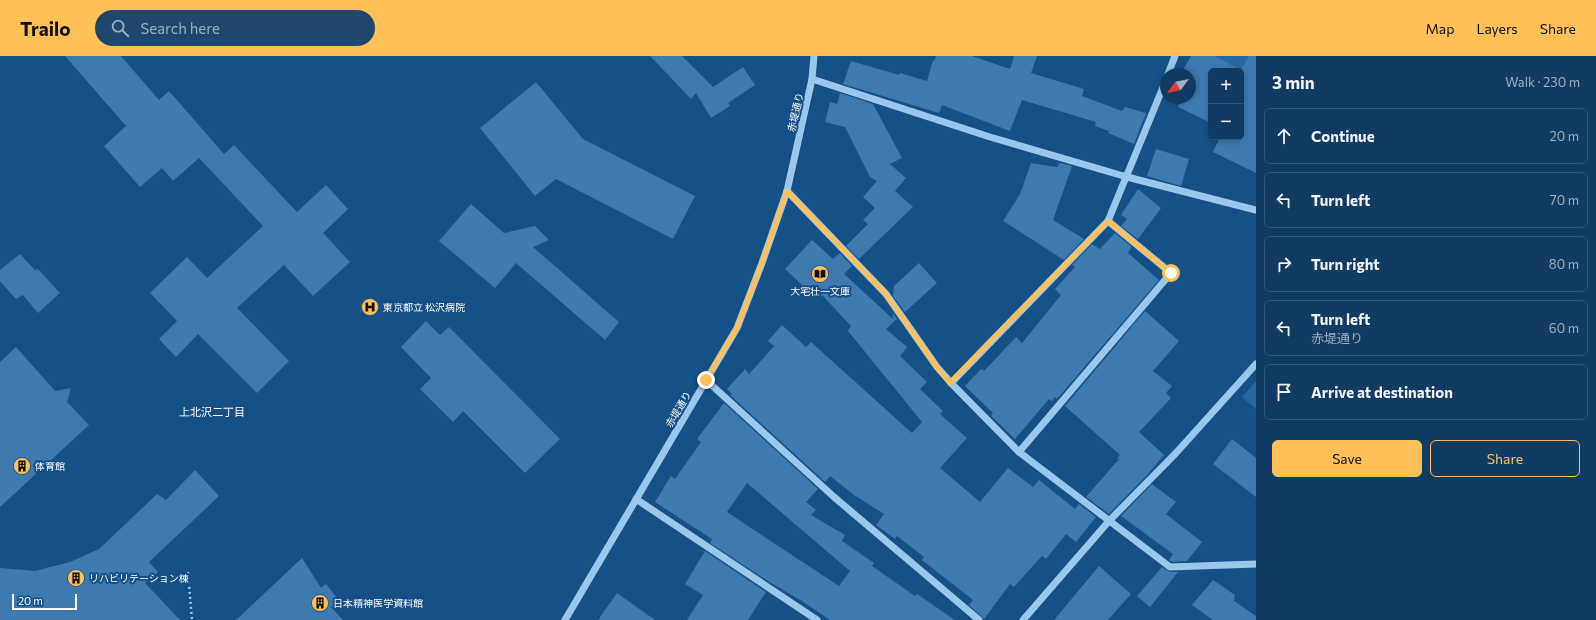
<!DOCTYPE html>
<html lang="en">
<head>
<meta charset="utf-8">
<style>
  :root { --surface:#103c64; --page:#1e476d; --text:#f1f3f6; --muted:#9cadbf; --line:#305678; --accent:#ffc157 }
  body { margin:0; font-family:Commissioner,"Noto Sans JP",sans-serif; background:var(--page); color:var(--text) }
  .controls { position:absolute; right:12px; top:12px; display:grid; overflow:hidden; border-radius:6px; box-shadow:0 2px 6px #0003 }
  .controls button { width:36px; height:36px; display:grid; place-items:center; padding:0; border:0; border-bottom:1px solid var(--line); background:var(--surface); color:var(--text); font:20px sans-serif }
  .compass { position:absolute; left:1160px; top:12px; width:36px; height:36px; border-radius:50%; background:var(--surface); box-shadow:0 2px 6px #0003; rotate:238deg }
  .scale { position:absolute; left:12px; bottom:10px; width:65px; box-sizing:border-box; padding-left:4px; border:2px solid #fff; border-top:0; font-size:11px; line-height:14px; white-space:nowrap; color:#fff; -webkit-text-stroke:3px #155086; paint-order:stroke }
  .stop { position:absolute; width:12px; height:12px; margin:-9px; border:3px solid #ffc157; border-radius:50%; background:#fff }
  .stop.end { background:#ffc157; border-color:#fff; box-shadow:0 1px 4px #0008 }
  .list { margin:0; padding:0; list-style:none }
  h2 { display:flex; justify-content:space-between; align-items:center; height:52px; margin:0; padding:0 16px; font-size:17px }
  h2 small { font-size:13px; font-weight:400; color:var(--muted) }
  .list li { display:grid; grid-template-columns:26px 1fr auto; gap:12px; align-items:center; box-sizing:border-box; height:56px; margin:0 8px 8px; padding:0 8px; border:1px solid var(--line); border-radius:6px }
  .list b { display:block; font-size:15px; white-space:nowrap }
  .list p { margin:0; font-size:13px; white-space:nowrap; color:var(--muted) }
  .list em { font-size:13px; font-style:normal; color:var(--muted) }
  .actions { display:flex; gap:8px; padding:12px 16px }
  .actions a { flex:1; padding:9px 0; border:1px solid var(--accent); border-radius:6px; text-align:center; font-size:14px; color:var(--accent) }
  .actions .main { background:var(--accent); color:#111 }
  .icon { flex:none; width:22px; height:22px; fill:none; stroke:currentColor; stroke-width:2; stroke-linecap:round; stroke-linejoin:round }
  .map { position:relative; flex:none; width:1256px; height:564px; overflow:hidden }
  header { display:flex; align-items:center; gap:24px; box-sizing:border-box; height:56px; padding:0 20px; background:var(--accent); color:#111 }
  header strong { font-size:19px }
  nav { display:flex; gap:22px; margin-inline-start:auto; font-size:14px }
  .search { width:280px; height:36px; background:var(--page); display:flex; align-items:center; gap:10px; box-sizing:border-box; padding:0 14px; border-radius:22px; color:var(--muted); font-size:15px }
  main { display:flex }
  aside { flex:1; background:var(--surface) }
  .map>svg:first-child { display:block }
  .green { fill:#2468a4 }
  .building { fill:#3d7ab0; fill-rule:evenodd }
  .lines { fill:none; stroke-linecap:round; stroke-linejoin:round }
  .path { stroke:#9ac7ee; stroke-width:2.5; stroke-dasharray:2 3; stroke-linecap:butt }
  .minor { stroke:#9ac7ee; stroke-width:7 }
  .route { stroke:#ffc157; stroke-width:5 }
  .labels { text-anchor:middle; stroke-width:4; stroke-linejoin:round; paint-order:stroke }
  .street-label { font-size:10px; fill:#fff; stroke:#155086 }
  .poi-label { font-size:10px; fill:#fff; stroke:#155086; text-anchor:start }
  .neighbourhood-label { font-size:11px; fill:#fff; stroke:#155086 }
</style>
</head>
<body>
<header>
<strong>Trailo</strong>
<div class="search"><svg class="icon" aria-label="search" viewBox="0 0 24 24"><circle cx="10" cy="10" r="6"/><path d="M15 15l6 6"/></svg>Search here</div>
<nav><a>Map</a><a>Layers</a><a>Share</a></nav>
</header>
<main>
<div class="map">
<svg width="1256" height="564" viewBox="0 0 1256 564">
  <rect width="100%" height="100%" fill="#155086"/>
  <g class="green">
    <polygon points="1201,0 1256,0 1241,15"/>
    <polygon points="1256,325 1256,353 1242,341"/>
  </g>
  <g class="building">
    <polygon points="65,0 121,0 159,44 169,35 224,98 234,89 297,156 326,129 348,153 323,177 350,206 313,240 284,209 237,252 289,305 257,337 198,278 176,301 159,283 177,265 150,237 187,201 207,222 263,170 199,102 173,125 162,112 140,131 104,90 126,70"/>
    <polygon points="650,0 682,0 713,31 743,11 755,29 728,47 730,50 711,62 696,37 691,43"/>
    <polygon points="936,0 972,0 1010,13 1014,0 1037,0 1031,17 1084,33 1082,40 1122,55 1125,51 1146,57 1134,88 1108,77 1109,75 1095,70 1096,66 1022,44 1010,75 942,49 939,57 843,28 851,5 899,19 900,17 927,25 933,4 934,5"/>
    <polygon points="1191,0 1214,0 1241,14 1249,0 1256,0 1256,117 1213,96 1220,81 1241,81 1241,15 1211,15 1211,67 1178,51 1182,42 1190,42 1190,24 1192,18 1183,14"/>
    <polygon points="536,26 583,83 695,140 673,183 556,123 535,140 480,72"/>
    <polygon points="840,37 873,48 902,102 890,108 906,122 895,135 913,151 859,203 846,190 868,168 863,164 875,152 863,141 877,125 870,121 845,71 825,66 830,46 837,48"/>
    <polygon points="1156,93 1189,103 1181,130 1147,120"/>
    <polygon points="1031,107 1057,111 1060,107 1072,110 1053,164 1084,183 1064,204 1003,165 1020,138"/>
    <polygon points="1138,133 1161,152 1138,183 1121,170 1127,163 1121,159"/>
    <polygon points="471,148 504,177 535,170 549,184 533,191 619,266 605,284 516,207 495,232 439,185"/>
    <polygon points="1115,177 1132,191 1128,197 1159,224 1057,343 1055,341 1052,345 1049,343 1015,383 991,360 993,357 965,330 981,313 984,315 1016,281 1022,287 1061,239 1055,233 1075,211 1072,209 1092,188 1100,193"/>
    <polygon points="812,184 833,203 840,197 852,210 844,218 893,263 893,257 897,263 886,273 907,291 900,300 927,326 920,333 943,355 940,358 967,382 940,412 980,446 1008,412 1033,431 1039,424 1075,453 1079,448 1096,461 1076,486 1066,478 1046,503 1042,500 1014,531 1010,528 984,563 969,549 973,544 922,504 924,501 897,480 895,483 876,469 884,458 854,439 830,420 825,426 730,339 732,338 727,333 745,313 749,318 774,290 768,285 782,269 806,291 811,286 912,377 922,366 848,275 851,270 823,240 815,241 785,213"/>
    <polygon points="20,198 35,214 38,213 60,237 38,257 23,239 16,243 0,225 0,214"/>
    <polygon points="919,207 937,227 905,256 893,240 894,230"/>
    <polygon points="1145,255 1179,285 1153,315 1172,330 1166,337 1171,342 1139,376 1164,399 1146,420 1109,458 1086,441 1119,403 1117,402 1120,399 1065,350"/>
    <polygon points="426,265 440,279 449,271 560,383 525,417 463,355 453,366 420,333 431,322 401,291"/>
    <polygon points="16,291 55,335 71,332 67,346 89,369 0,451 0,306"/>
    <path d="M 724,347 L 818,433 L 806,446 L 816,454 L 811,459 L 845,479 L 842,485 L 874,507 L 872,510 L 915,540 L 917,538 L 955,564 L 830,564 L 802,545 L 771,527 L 710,487 L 712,483 L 655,446 L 671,420 L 675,423 L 701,386 L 697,383 ZM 747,427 L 850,515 L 839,530 L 727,456 Z"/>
    <polygon points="1232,383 1256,402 1256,441 1213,408"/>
    <polygon points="195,414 219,440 149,506 158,516 145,527 180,564 0,564 0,512 35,515 70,506 99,493 157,438 166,444"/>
    <polygon points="1152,428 1176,446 1166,458 1202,486 1187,505 1172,506 1169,504 1173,498 1121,460"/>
    <polygon points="705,495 766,536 748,564 687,564 703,539 685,528"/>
    <polygon points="302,502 321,532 326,528 340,546 331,551 343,564 236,564"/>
    <polygon points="1099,510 1131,538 1108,564 1054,564"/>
    <polygon points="1162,511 1170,516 1178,516 1150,551 1137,540"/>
    <polygon points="1213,524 1235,539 1234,545 1256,560 1256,564 1213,564 1192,549"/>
    <polygon points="617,537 655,564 598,564"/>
  </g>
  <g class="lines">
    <polyline class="path" points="188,516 192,564"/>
    <g class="minor">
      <polyline points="1168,18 1175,0"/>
      <polyline points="812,23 990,81 1127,121 1256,154"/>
      <polyline points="787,135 886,238 937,311 951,327 1019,396 1170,511 1256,508"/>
      <polyline points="706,324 834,441 979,564"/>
      <polyline points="951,327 1108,165 1166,24"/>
      <polyline points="1019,396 1171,217 1108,165"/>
      <polyline points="636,443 817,564"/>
      <polyline points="565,564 737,272 762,207 787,135 812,23 814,0"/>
      <polyline points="1023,564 1109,465 1176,397 1256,308"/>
    </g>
  </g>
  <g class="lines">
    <polyline class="route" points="706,324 737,272 762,207 787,135 886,238 937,311 950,327 1108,165 1171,217"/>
  </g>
  <defs>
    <g id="library-disc" transform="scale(0.9)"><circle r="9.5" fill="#ffc157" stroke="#155086"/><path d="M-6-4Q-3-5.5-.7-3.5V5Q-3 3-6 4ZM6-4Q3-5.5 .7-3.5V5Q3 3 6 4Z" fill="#111"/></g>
    <g id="hospital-disc" transform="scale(0.9)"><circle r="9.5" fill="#ffc157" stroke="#155086"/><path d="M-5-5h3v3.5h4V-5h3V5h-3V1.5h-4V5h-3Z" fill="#111"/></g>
    <g id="building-disc" transform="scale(0.9)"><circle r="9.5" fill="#ffc157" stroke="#155086"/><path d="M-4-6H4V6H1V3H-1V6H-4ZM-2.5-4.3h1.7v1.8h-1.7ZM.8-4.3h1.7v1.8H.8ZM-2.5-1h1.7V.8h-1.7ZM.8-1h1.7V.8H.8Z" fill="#111"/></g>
  </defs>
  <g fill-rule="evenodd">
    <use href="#library-disc" x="820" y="218"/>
    <use href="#hospital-disc" x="370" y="251"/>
    <use href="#building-disc" x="22" y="410"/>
    <use href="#building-disc" x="76" y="522"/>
    <use href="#building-disc" x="320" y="547"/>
  </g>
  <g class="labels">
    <g class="street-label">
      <text transform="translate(795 56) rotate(-77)" y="4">赤堤通り</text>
      <text transform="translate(678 353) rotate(-59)" y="4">赤堤通り</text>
    </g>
    <g class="poi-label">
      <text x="820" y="239" text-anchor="middle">大宅壮一文庫</text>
      <text x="383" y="255">東京都立 松沢病院</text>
      <text x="35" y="414">体育館</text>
      <text x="89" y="526">リハビリテーション棟</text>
      <text x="333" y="551">日本精神医学資料館</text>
    </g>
    <g class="neighbourhood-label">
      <text x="212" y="360">上北沢二丁目</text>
    </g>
  </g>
</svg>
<div class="controls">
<button>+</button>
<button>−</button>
</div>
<svg class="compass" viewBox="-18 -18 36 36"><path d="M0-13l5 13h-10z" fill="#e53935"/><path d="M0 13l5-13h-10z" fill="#9cadbf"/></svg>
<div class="scale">20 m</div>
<div class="stop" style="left:1171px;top:217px"></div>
<div class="stop end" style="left:706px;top:324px"></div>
</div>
<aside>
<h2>3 min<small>Walk · 230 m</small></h2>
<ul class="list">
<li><svg class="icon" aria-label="ahead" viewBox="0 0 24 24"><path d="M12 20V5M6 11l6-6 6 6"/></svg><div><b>Continue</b></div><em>20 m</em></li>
<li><svg class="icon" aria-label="left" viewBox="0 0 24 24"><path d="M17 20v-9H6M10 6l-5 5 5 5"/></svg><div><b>Turn left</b></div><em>70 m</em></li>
<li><svg class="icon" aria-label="right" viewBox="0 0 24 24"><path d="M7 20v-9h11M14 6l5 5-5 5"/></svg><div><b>Turn right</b></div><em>80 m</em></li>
<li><svg class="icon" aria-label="left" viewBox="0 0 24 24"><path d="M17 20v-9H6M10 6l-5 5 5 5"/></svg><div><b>Turn left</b><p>赤堤通り</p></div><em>60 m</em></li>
<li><svg class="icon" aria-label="arrive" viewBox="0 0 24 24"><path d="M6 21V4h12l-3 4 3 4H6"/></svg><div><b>Arrive at destination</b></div></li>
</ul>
<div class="actions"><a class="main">Save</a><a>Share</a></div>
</aside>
</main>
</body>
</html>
